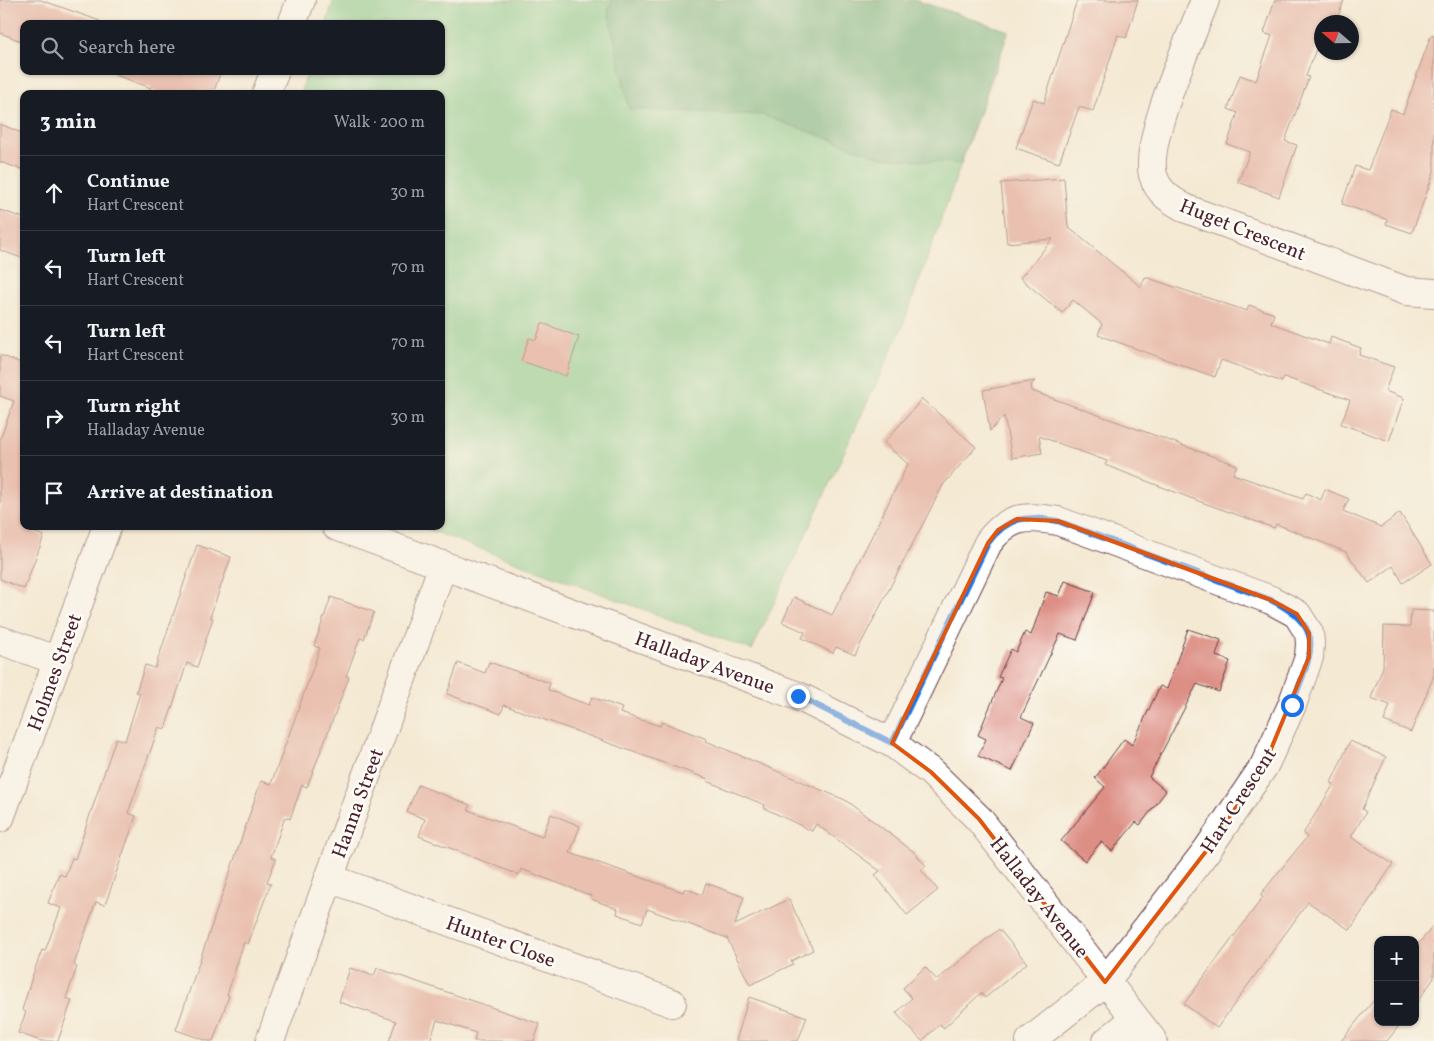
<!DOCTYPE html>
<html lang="en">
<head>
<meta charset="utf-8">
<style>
  :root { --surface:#171b24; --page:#20242c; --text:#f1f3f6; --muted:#9ea1a6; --line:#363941 }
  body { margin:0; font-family:Vollkorn,serif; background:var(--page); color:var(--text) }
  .controls { position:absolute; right:15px; bottom:15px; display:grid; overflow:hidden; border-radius:10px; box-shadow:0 1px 4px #0004 }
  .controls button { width:45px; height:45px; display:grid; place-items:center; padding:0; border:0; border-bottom:1px solid var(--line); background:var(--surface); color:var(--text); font:25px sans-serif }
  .compass { position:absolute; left:1314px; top:15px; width:45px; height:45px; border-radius:50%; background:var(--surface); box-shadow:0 1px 4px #0004; rotate:290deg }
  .stop { position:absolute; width:15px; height:15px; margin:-11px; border:4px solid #1a73e8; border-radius:50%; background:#fff }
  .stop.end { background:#1a73e8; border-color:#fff; box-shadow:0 1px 5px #0008 }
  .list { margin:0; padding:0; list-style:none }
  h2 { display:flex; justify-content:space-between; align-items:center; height:65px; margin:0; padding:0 20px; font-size:21px }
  h2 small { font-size:16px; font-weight:400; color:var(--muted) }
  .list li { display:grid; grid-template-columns:32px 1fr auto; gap:15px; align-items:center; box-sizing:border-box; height:75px; padding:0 20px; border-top:1px solid var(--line) }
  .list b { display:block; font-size:19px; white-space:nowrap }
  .list p { margin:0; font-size:16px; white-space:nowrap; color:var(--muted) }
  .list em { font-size:16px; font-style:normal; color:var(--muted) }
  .icon { flex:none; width:28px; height:28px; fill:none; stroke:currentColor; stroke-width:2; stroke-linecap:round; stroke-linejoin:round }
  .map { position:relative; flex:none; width:1434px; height:1041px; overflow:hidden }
  .search { position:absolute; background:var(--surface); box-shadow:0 1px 4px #0004; left:20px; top:20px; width:425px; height:55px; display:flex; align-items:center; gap:12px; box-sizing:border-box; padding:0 18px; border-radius:10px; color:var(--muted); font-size:19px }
  .panel { position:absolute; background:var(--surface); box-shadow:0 1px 4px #0004; left:20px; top:90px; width:425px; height:440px; border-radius:10px }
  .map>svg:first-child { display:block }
  .green { fill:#7ac888; stroke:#62745a }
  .forest { fill:#63ac74; stroke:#566650 }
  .building { fill:#dd8f85 }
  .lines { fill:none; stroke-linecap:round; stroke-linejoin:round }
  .minor-casing { stroke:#643d44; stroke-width:30 }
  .minor { stroke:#fff; stroke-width:28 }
  .route { stroke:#1a73e8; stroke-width:6 }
  .marked { fill:none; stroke:#e0560e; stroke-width:4; stroke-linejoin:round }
  .labels { text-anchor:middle; stroke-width:5; stroke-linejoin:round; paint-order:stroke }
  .street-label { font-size:20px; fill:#4a1f2b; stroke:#fdfcf7 }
</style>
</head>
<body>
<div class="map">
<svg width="1434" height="1041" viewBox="0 0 1434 1041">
  <rect width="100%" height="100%" fill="#fdfcf7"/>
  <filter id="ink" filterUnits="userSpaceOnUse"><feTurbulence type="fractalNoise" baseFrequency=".02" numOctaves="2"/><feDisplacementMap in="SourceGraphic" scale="10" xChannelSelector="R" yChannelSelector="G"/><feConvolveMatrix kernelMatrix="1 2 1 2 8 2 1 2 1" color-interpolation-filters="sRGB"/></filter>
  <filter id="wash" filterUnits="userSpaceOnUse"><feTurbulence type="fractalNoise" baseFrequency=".0096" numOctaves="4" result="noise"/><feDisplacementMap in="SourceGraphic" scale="20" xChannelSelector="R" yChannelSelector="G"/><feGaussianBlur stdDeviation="1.12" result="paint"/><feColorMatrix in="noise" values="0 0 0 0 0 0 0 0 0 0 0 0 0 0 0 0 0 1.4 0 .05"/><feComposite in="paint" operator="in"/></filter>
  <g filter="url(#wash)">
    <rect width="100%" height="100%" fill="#f4e9d3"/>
    <polygon class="green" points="334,0 915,0 1009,31 902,328 752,650 419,526 441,526 441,94 300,94 308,71 441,71 441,24 326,24"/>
    <polygon class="forest" points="612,0 915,0 1009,31 960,164 880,157 762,115 629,109 608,10"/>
    <g id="blocks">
      <g class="building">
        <polygon points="0,0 41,0 100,21 99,24 24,24 24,42 0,33"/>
        <polygon points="1077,0 1138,0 1126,38 1118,35 1093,111 1079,107 1059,163 1016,148 1033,99 1044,103"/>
        <polygon points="1275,0 1344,0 1336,22 1322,22 1322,33 1306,76 1309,77 1285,141 1297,145 1279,197 1238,182 1250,152 1227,144 1238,113 1228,109 1240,75 1256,81 1272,36 1264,33"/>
        <polygon points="1431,35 1434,36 1434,172 1412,233 1386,224 1388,220 1342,204 1355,166 1368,170 1391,109 1403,114"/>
        <polygon points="114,71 221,71 213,94 161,94 150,90 151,88 113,74"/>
        <polygon points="0,124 24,134 24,170 0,162"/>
        <polygon points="1064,178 1068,227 1141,287 1145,277 1247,311 1249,305 1274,314 1271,323 1329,344 1331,337 1361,348 1359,355 1394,367 1385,391 1404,398 1389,441 1341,424 1350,400 1284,377 1282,382 1221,360 1215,377 1098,335 1102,324 1073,300 1062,313 1020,278 1053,239 1007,243 1001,183"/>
        <polygon points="0,210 24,218 24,259 0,250"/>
        <polygon points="542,323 579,337 566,376 521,361 529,338 536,340"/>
        <polygon points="0,355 24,364 24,528 44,536 24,589 0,579 0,440 14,401 0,396"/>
        <polygon points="1035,381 1031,385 1032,391 1237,465 1233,474 1303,499 1306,493 1321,500 1325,489 1349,499 1343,511 1381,527 1400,513 1432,564 1403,583 1393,566 1369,583 1346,552 1276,524 1274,528 1201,502 1105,465 1107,461 1039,436 1042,453 1012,458 1004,416 990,431 983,390"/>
        <polygon points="922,399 976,447 943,485 855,655 836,647 833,653 802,638 805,632 782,622 794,597 832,615 908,464 884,443"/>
        <polygon points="197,545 231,557 210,617 213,618 197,667 187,663 165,729 159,727 128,813 136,816 105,905 96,902 82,941 74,965 77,967 66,998 72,1000 58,1041 41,1041 18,1033 26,1012 22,1010 32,977 42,950 45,951 61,908 48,903 59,874 65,876 72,858 75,859 116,738 125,741 140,693 136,692 145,665 155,668"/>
        <polygon points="1065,581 1095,592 1077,640 1060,634 1021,717 1034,723 1012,771 978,756 986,739 978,735 1002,678 998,677 1011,649 1016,652 1025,632 1031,635 1046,592 1059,596"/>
        <polygon points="331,597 374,612 364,639 360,638 346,676 349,677 307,787 302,785 290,819 285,817 271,857 276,859 267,882 271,883 248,944 244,942 227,995 229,996 213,1041 208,1041 176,1030 261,781 271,784 297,713 320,648 314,646"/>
        <polygon points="1411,610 1434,611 1434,675 1411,732 1384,721 1390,705 1371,698 1383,667 1384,626 1410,627"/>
        <polygon points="1188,629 1221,640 1216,656 1230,661 1219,692 1197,684 1149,777 1166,791 1140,825 1136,822 1112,851 1101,842 1085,861 1061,841 1105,787 1095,778 1124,739 1132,745 1160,686 1167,689"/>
        <polygon points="489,662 550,683 548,690 589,705 592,697 622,708 620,713 660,726 662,722 707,739 706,741 845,800 914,852 926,866 921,870 938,890 907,915 875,875 880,871 816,824 812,831 764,808 765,805 707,781 708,779 504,705 501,714 447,694 458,663 485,673"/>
        <polygon points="1350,741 1386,757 1362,809 1366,812 1351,837 1393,864 1350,930 1308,902 1217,1028 1184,1004 1263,897 1260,895 1307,837 1303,834 1334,784 1331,783"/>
        <polygon points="418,785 470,805 468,810 542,837 551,814 580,826 570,853 683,892 685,888 702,895 706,883 744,897 735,925 789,899 813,950 791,961 793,964 750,985 727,938 647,909 642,923 617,914 618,909 591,899 592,896 521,869 519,875 419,836 425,819 407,812"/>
        <polygon points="1434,925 1434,978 1415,1005 1415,948"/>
        <polygon points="999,929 1027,963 985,998 981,993 944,1028 940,1024 922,1041 896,1013 912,998 903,988 925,967 937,980"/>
        <polygon points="350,968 374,976 377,968 540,1024 534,1041 474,1041 476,1033 437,1020 430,1041 389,1041 396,1021 339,1002"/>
        <polygon points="1378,995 1378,1022 1402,1022 1387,1041 1341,1041"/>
        <polygon points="749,997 807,1017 798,1041 736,1041"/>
      </g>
    </g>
  </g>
  <g filter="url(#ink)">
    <use href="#blocks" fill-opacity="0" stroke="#643d44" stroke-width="1"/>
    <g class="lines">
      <g class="minor-casing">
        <g id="minor">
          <path d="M 1205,0 C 1191,38 1144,139 1153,175 C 1158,193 1172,201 1187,209 L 1406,291 L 1434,293"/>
          <polyline points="292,24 301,0"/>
          <polyline points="266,94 275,71"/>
          <polyline points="336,526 798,696 892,743 931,772 979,819 1153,1041"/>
          <polyline points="0,640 58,661"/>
          <path d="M 892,743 L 988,543 C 1008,516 1025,515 1058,521 L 1271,600 L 1297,614 L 1309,633 L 1310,643 L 1309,657 L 1292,705 L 1264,766 L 1207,850 L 1105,982 L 1030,1041"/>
          <polyline points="0,818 107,526"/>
          <polyline points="329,878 672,1003"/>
          <polyline points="270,1041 443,565"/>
          <polyline points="1107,1041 1135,1019"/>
        </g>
      </g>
      <use href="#minor" class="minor"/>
    </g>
  </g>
  <g class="lines" filter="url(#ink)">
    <path class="route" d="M 798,696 L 892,743 L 988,543 C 1008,516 1026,515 1058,521 L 1271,600 C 1330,629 1310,655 1292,705"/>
  </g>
  <path d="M0 0H1434V1041H0ZM 1017,519 L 1058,521 L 1271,600 L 1297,614 L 1309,633 L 1309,657 L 1264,766 L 1207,850 L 1105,982 L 979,819 L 931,772 L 892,743 L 988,543 L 998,530 Z" fill="#f4e9d3" fill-opacity=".55" fill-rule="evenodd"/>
  <path class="marked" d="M 1017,519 L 1058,521 L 1271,600 L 1297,614 L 1309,633 L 1309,657 L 1264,766 L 1207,850 L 1105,982 L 979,819 L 931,772 L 892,743 L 988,543 L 998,530 Z"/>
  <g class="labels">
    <g class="street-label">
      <text transform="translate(1243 229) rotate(22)" y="7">Huget Crescent</text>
      <text transform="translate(705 662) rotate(20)" y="7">Halladay Avenue</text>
      <text transform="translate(54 672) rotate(-70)" y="7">Holmes Street</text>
      <text transform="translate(1238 800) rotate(-57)" y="7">Hart Crescent</text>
      <text transform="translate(357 803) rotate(-70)" y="7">Hanna Street</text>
      <text transform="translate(1040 897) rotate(52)" y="7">Halladay Avenue</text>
      <text transform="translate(501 941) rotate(20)" y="7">Hunter Close</text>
    </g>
  </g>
</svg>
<div class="controls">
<button>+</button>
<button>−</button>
</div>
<svg class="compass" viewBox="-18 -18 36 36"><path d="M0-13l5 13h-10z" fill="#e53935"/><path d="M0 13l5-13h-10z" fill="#9ea1a6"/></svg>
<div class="stop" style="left:1292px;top:705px"></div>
<div class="stop end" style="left:798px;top:696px"></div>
<div class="search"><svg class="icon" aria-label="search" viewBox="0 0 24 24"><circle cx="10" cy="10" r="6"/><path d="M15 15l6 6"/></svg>Search here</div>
<section class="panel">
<h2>3 min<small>Walk · 200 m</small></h2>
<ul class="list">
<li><svg class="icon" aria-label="ahead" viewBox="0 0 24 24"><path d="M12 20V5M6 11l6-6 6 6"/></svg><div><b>Continue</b><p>Hart Crescent</p></div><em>30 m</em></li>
<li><svg class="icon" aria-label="left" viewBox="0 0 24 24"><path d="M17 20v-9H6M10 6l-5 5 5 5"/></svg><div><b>Turn left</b><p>Hart Crescent</p></div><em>70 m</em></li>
<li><svg class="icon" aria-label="left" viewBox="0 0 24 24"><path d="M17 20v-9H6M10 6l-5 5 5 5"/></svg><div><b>Turn left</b><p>Hart Crescent</p></div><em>70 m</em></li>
<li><svg class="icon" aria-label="right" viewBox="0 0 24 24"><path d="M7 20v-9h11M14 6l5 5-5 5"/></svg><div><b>Turn right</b><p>Halladay Avenue</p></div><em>30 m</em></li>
<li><svg class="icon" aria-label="arrive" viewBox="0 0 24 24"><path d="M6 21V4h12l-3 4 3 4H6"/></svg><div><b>Arrive at destination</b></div></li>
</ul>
</section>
</div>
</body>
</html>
